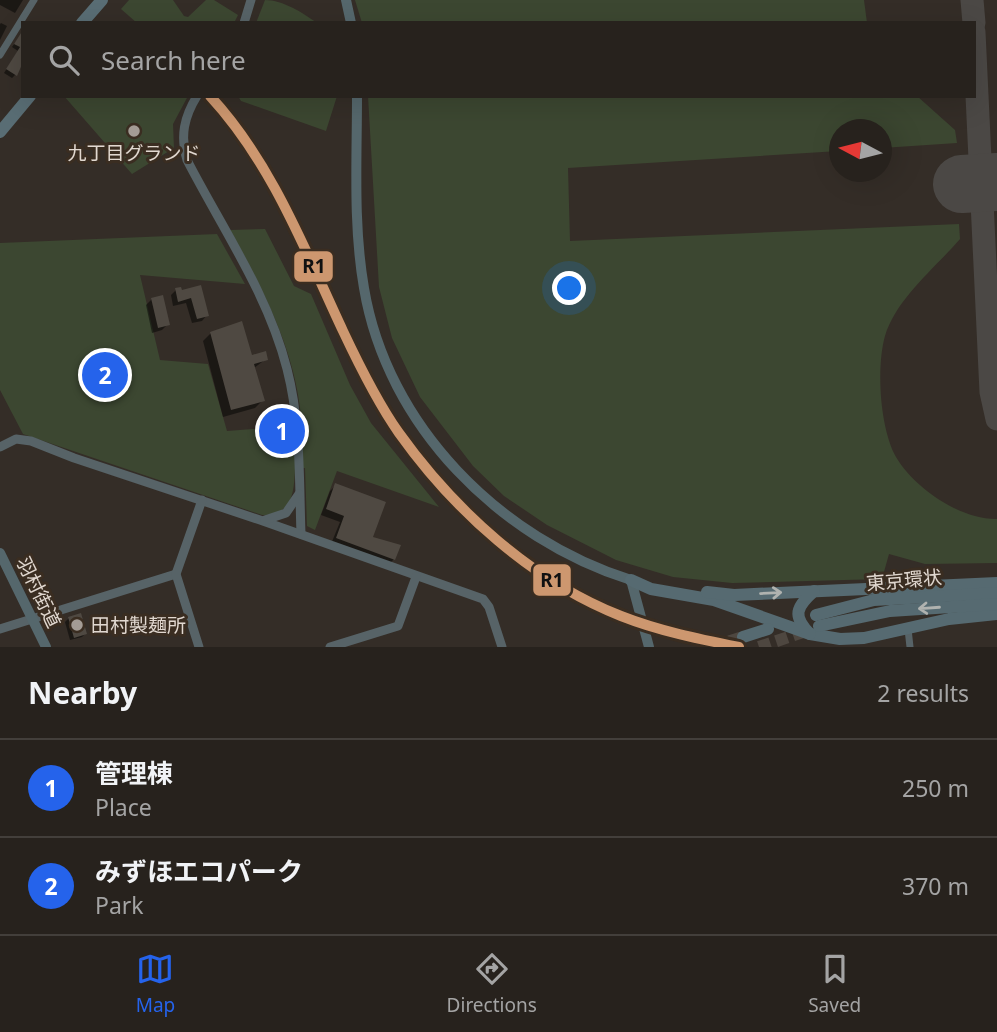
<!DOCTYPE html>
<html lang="en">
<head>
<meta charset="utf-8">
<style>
  :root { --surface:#27221d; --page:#2f2a26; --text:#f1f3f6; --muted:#a4a4a4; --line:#433f3b; --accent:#2563eb }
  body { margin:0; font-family:"Noto Sans","Noto Sans JP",sans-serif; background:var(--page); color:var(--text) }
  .compass { position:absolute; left:829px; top:119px; width:63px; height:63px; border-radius:50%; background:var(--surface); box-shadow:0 7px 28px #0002; rotate:277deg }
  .you { position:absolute; left:570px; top:289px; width:24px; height:24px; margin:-18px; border:5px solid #fff; border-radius:50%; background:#1a73e8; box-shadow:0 0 0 10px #1a73e833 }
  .badge { display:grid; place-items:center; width:46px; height:46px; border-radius:50%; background:var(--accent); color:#fff; font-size:23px; font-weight:700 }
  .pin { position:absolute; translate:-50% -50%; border:4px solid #fff; box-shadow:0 2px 7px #0006 }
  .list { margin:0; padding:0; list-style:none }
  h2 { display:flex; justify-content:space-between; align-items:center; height:91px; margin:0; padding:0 28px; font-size:30px }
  h2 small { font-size:23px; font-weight:400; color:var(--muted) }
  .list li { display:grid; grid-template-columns:46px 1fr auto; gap:21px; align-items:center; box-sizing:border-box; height:98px; padding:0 28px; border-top:2px solid var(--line) }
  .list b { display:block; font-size:26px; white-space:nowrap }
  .list p { margin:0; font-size:23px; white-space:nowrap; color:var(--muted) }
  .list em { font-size:23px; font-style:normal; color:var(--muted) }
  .icon { flex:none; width:38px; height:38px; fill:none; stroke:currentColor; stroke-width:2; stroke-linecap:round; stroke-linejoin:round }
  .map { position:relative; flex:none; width:997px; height:647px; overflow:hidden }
  .search { position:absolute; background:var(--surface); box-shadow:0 7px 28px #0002; left:21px; right:21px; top:21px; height:77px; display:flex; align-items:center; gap:18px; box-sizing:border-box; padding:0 24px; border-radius:0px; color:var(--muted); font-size:26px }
  .sheet { height:287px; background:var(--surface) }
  nav { display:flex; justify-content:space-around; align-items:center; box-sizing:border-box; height:98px; border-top:2px solid var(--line); background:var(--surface); font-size:19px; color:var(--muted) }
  nav a { display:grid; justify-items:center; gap:4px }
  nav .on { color:var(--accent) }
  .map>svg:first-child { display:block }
  .green { fill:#3c4731 }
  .shadow { fill:#0007 }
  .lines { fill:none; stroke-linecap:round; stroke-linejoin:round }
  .taxiway { stroke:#4b4845; stroke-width:23 }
  .runway { stroke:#4b4845; stroke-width:58 }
  .building { fill:#4f4942 }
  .trunk-tunnel { stroke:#4e4740; stroke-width:12; stroke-dasharray:12 6; stroke-linecap:butt }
  .minor { stroke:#576367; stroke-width:7 }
  .tertiary { stroke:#576367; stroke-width:9 }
  .secondary { stroke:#55676c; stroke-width:10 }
  .primary { stroke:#596d74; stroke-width:12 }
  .trunk { stroke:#566a71; stroke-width:12 }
  .rail-1-casing { stroke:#3a2d21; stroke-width:16 }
  .rail-1 { stroke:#cd976f; stroke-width:10 }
  .oneway { stroke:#b0b2af }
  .poi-dot { fill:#a49c95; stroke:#3a2d21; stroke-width:2.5 }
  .labels { text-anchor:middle; stroke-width:6; stroke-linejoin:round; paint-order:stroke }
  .poi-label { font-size:19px; fill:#e1d8d0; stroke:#3a2d21 }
  .street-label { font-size:19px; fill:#e1d8d0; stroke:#3a2d21 }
  .line-badge { stroke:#3a2d21; stroke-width:2.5 }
  .pale-badge-label { font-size:19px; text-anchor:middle; font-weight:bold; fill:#111 }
</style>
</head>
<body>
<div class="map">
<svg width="997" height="647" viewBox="0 0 997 647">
  <rect width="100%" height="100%" fill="#342d27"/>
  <g class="green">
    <polygon points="129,0 173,0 184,16 188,17 206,0 214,0 238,15 234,23 137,23 121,9"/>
    <path d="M 265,0 C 283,0 303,13 317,23 L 256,23 Z"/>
    <polygon points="355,0 864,0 867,23 362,23"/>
    <polygon points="64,96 188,96 173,124 174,148 132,174"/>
    <polygon points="238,96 337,96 326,131 241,101"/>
    <path d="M 368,96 L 917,96 L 955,130 L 957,143 L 882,148 L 881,130 L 839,130 L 839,151 L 568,168 L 570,241 L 959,224 L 960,239 C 935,268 896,299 885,336 C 876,368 880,428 896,457 C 914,488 961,520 997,519 L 997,563 L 925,564 L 889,554 L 882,579 L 732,583 L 673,577 L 616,560 L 547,525 L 504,496 L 473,466 L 420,397 L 392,338 L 379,287 Z"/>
    <path d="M 265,229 L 294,286 L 311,294 L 350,385 L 371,423 L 439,507 L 337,471 L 315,530 L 307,526 L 305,468 L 295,469 C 294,494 292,515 262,515 L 23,434 L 0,390 L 0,243 L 217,234 L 245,284 L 140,275 L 160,360 L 208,364 L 227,431 L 293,426 L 294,437 L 302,436 C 301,361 266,295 230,230 Z"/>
  </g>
  <g class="shadow">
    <polygon points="0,0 23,0 15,13 0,5"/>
    <polygon points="1,23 7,26 0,40 0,24"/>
    <polygon points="23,32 15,75 12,78 4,73 18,51 12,47"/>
    <polygon points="200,287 207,315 202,321 192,323 186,303 173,306 171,295 176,290 181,292"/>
    <polygon points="152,299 168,324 162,330 152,333 146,305"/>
    <polygon points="211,333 250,357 266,359 254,368 263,400 255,408 223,417 203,341"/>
    <polygon points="336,485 371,538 394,559 388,565 331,544 340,522 321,515 330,491"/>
    <polygon points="69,618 85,634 82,637 70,640 65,622"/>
  </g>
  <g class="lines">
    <g class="taxiway">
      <polyline points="972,0 974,23"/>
      <polyline points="974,32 991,392 997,419"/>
    </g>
    <polyline class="runway" points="962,184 997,182"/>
  </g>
  <g class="building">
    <polygon points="23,30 23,62 17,76 6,69 20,47 14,44"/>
    <polygon points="201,285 209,316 197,319 191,298 178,302 175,288 181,287 182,290"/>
    <polygon points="163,295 170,325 158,328 151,298"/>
    <polygon points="242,321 252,355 266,351 268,360 254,364 265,401 231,410 210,332"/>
    <polygon points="335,483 386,502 373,537 401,545 395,560 336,538 344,516 326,509"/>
    <polygon points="81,613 87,634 74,638 68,617"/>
  </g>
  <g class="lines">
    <g class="trunk-tunnel">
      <polyline points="712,647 743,637"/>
      <polyline points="759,647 809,630"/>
    </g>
    <g class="minor">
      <polyline points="0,55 34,0"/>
      <polyline points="908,629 910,647"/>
    </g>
    <g class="tertiary">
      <polyline points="244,23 251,0"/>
      <path d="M 197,96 C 184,117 180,136 187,160 C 222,228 268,294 287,369 C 301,423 299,479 301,534"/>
      <polyline points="0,447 16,439 31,441 74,458 260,520 483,599 489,607 502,647"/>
      <polyline points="265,520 286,513 299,494"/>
      <polyline points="0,629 176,574"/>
      <polyline points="199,647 176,574 202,500"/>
      <polyline points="330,647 398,626 416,577"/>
    </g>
    <g class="secondary">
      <polyline points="346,0 351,23"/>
      <path d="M 357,96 C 357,160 353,225 364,288 C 387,426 500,539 631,580 L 649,647"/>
      <polyline points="0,553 46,647"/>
    </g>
    <g class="primary">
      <polyline points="82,23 102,0"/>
      <polyline points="0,132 30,96"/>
    </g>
    <g class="trunk">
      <polyline points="631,580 651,589 714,600 810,634 840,639 864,638 949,619 997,614"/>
      <polyline points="707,592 734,595 997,583"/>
      <polyline points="816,615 874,600 997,593"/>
      <polyline points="819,626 890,611 997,604"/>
      <path d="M 810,634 C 792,616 796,607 814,591"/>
      <polyline points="743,637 768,629"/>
    </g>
    <g class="rail-1-casing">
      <path id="rail-1" d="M 210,96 C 272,163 305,250 343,331 C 359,365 377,402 399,433 C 454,510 532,581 621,616 C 659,631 699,639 739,647"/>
    </g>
    <use href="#rail-1" class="rail-1"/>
  </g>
  <defs><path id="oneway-shaft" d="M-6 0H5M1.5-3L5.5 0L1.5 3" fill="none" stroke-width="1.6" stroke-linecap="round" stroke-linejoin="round" transform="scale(1.75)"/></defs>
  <g class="oneway">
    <use href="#oneway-shaft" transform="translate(771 593) rotate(-3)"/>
    <use href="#oneway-shaft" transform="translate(929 608) rotate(176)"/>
  </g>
  <g class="poi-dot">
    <circle cx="134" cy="131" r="7"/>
    <circle cx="77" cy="625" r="7"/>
  </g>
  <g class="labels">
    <g class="poi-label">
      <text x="134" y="160">九丁目グランド</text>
      <text x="91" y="632" text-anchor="start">田村製麺所</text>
    </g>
    <g class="street-label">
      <text transform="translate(904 580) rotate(-5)" y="7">東京環状</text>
      <text transform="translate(39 592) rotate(64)" y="7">羽村街道</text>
    </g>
  </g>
  <g class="line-badge">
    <rect x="293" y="250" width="41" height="33" rx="7" fill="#cd976f"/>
    <rect x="532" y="563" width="40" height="34" rx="7" fill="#cd976f"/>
  </g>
  <g class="pale-badge-label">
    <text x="314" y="273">R1</text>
    <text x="552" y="587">R1</text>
  </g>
</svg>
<svg class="compass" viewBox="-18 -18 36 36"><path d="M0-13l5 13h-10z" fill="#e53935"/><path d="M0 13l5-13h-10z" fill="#a4a4a4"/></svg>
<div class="you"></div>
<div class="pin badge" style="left:282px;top:431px">1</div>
<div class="pin badge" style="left:105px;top:375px">2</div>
<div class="search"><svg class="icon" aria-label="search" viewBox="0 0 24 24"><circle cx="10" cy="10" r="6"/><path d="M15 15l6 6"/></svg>Search here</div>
</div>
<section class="sheet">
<h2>Nearby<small>2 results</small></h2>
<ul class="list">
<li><span class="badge">1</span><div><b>管理棟</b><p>Place</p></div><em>250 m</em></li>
<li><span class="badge">2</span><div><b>みずほエコパーク</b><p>Park</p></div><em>370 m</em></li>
</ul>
</section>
<nav>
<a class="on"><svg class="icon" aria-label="map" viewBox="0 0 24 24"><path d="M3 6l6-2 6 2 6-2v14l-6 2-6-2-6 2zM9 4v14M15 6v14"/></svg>Map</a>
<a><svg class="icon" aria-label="directions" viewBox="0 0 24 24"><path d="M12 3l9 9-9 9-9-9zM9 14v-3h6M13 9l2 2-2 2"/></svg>Directions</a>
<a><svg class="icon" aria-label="saved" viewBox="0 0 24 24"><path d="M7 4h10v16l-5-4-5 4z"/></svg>Saved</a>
</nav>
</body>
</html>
